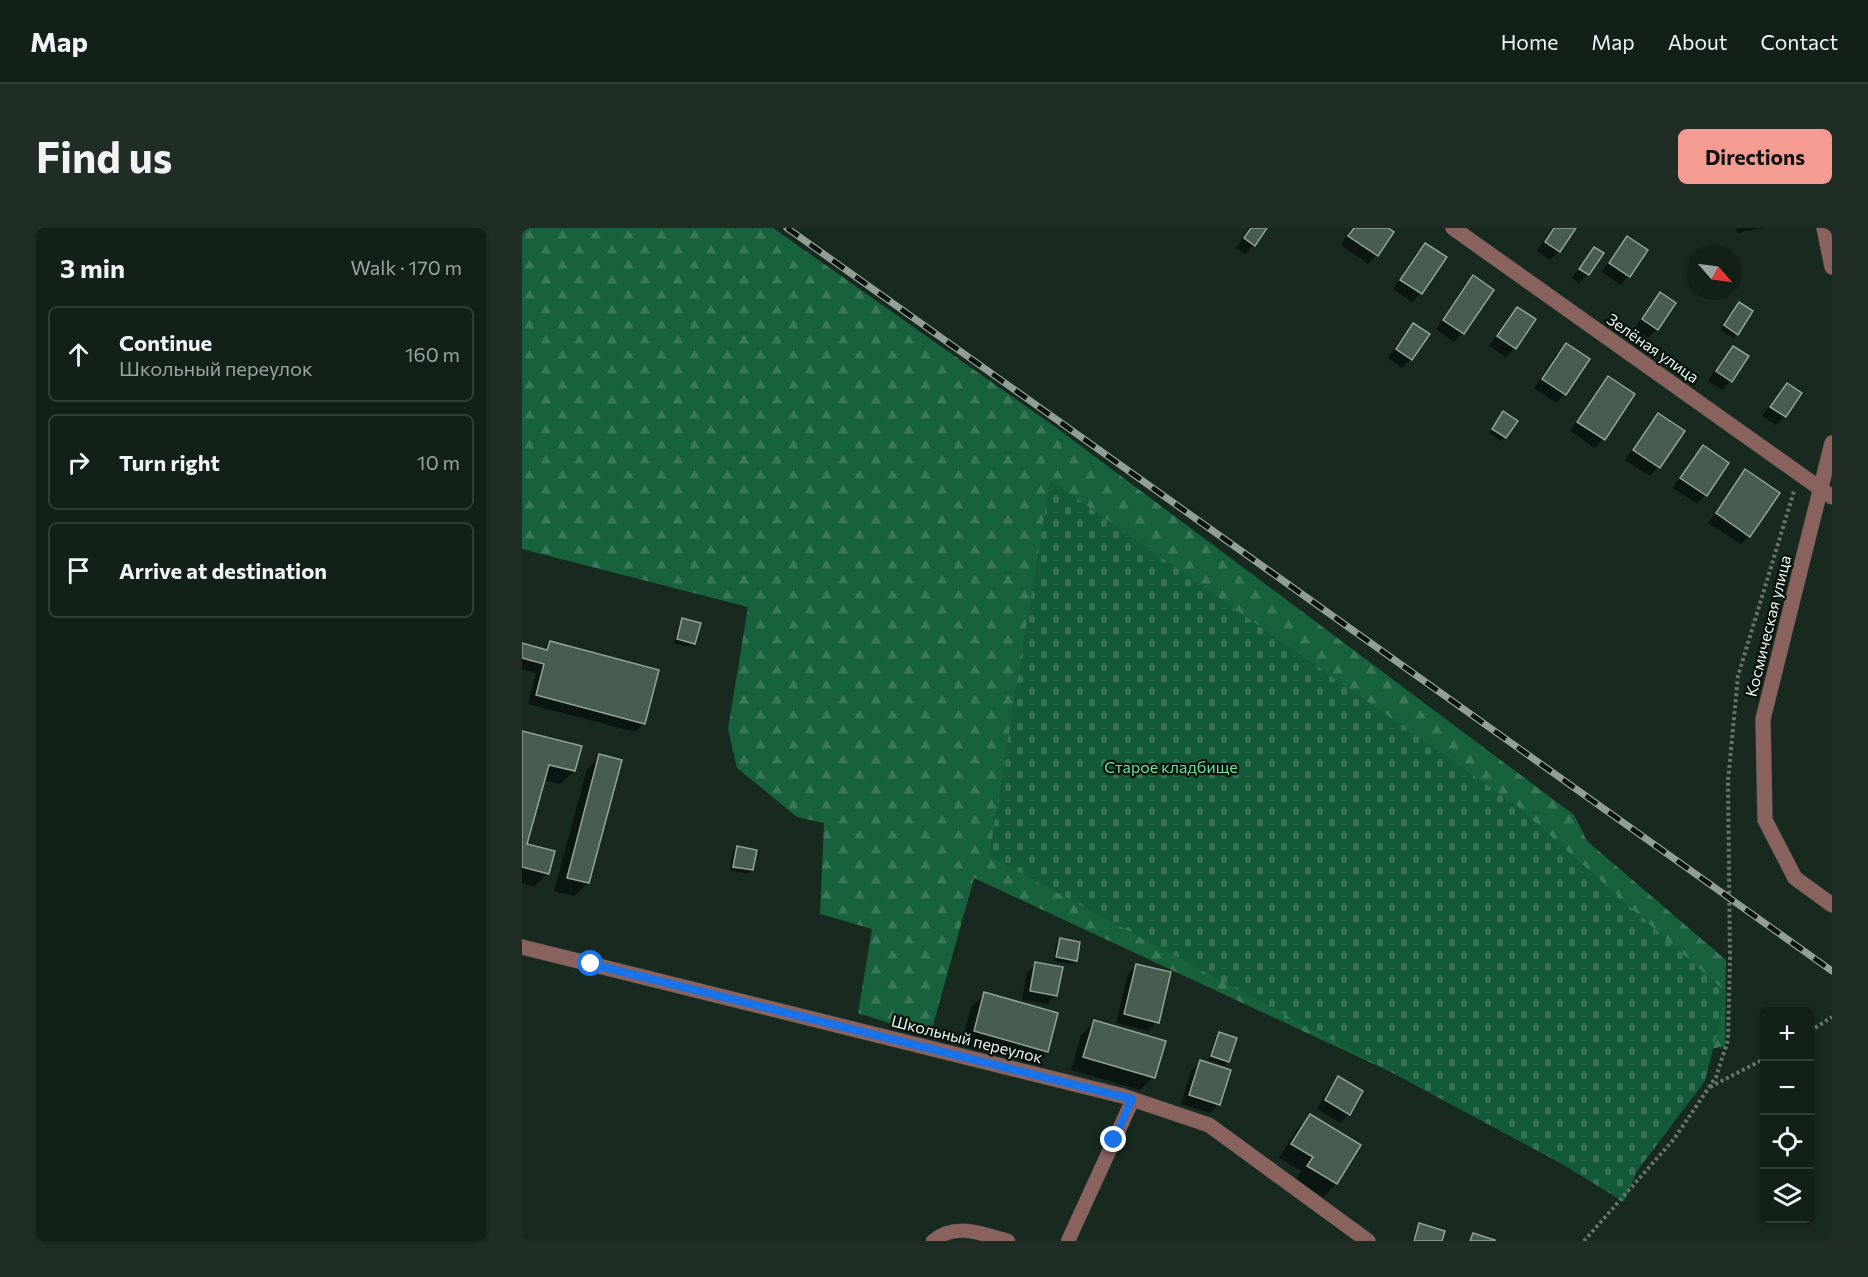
<!DOCTYPE html>
<html lang="en">
<head>
<meta charset="utf-8">
<style>
  :root { --surface:#122017; --page:#1f2d24; --text:#f1f3f6; --muted:#9ca3a1; --line:#313e36; --accent:#f59c92 }
  body { margin:0; font-family:Commissioner,sans-serif; background:var(--page); color:var(--text) }
  .controls { position:absolute; right:18px; bottom:18px; display:grid; overflow:hidden; border-radius:9px; box-shadow:0 2px 4px #0004 }
  .controls button { width:54px; height:54px; display:grid; place-items:center; padding:0; border:0; border-bottom:2px solid var(--line); background:var(--surface); color:var(--text); font:30px sans-serif }
  .compass { position:absolute; left:1166px; top:18px; width:54px; height:54px; border-radius:50%; background:var(--surface); box-shadow:0 2px 4px #0004; rotate:118deg }
  .stop { position:absolute; width:18px; height:18px; margin:-14px; border:4px solid #1a73e8; border-radius:50%; background:#fff }
  .stop.end { background:#1a73e8; border-color:#fff; box-shadow:0 2px 6px #0008 }
  .list { margin:0; padding:0; list-style:none }
  h2 { display:flex; justify-content:space-between; align-items:center; height:78px; margin:0; padding:0 24px; font-size:26px }
  h2 small { font-size:20px; font-weight:400; color:var(--muted) }
  .list li { display:grid; grid-template-columns:39px 1fr auto; gap:18px; align-items:center; box-sizing:border-box; height:96px; margin:0 12px 12px; padding:0 12px; border:2px solid var(--line); border-radius:9px }
  .list b { display:block; font-size:22px; white-space:nowrap }
  .list p { margin:0; font-size:20px; white-space:nowrap; color:var(--muted) }
  .list em { font-size:20px; font-style:normal; color:var(--muted) }
  .icon { flex:none; width:33px; height:33px; fill:none; stroke:currentColor; stroke-width:2; stroke-linecap:round; stroke-linejoin:round }
  .map { position:relative; flex:none; width:1310px; height:1013px; overflow:hidden; border-radius:9px }
  header { display:flex; align-items:center; gap:36px; box-sizing:border-box; height:84px; padding:0 30px; background:var(--surface); border-bottom:2px solid var(--line) }
  header strong { font-size:28px }
  nav { display:flex; gap:33px; margin-inline-start:auto; font-size:21px }
  .intro { display:flex; align-items:center; justify-content:space-between; box-sizing:border-box; height:144px; padding:0 36px }
  h1 { margin:0; font-size:42px }
  .button { padding:15px 27px; border-radius:9px; background:var(--accent); color:#111; font-size:21px; font-weight:700 }
  main { display:flex; gap:36px; padding:0 36px }
  aside { flex:1; background:var(--surface); border-radius:9px; box-shadow:0 2px 4px #0004 }
  .map>svg:first-child { display:block }
  .forest { fill:url(#forest-firs) }
  .cemetery { fill:url(#cemetery-stones) }
  .shadow { fill:#0007 }
  .building { fill:#495c50; stroke:#8fa497; stroke-width:1.5 }
  .lines { fill:none; stroke-linecap:round; stroke-linejoin:round }
  .lane-casing { stroke:#35463c; stroke-width:15 }
  .street-casing { stroke:#35463c; stroke-width:16 }
  .path { stroke:#66756c; stroke-width:4; stroke-dasharray:3 3; stroke-linecap:butt }
  .lane { stroke:#8a625e; stroke-width:14 }
  .street { stroke:#8a625e; stroke-width:15 }
  .rail-casing { stroke:#919f96; stroke-width:7 }
  .rail { stroke:#09110c; stroke-width:4.5; stroke-dasharray:14; stroke-linecap:butt }
  .route { stroke:#1a73e8; stroke-width:8 }
  .labels { text-anchor:middle; stroke-width:4.5; stroke-linejoin:round; paint-order:stroke }
  .street-label { font-size:16px; fill:#e9f4ed; stroke:#09110c }
  .park-label { font-size:16px; fill:#68e29f; stroke:#09110c }
</style>
</head>
<body>
<header>
<strong>Map</strong>
<nav><a>Home</a><a>Map</a><a>About</a><a>Contact</a></nav>
</header>
<div class="intro"><h1>Find us</h1><a class="button">Directions</a></div>
<main>
<aside>
<h2>3 min<small>Walk · 170 m</small></h2>
<ul class="list">
<li><svg class="icon" aria-label="ahead" viewBox="0 0 24 24"><path d="M12 20V5M6 11l6-6 6 6"/></svg><div><b>Continue</b><p>Школьный переулок</p></div><em>160 m</em></li>
<li><svg class="icon" aria-label="right" viewBox="0 0 24 24"><path d="M7 20v-9h11M14 6l5 5-5 5"/></svg><div><b>Turn right</b></div><em>10 m</em></li>
<li><svg class="icon" aria-label="arrive" viewBox="0 0 24 24"><path d="M6 21V4h12l-3 4 3 4H6"/></svg><div><b>Arrive at destination</b></div></li>
</ul>
</aside>
<div class="map">
<svg width="1310" height="1013" viewBox="0 0 1310 1013">
  <defs>
    <pattern id="forest-firs" width="22" height="20" patternUnits="userSpaceOnUse" patternTransform="scale(1.5)"><rect width="22" height="20" fill="#18613d"/><path d="M5 1l3.5 6h-7zM16 11l3.5 6h-7z" fill="#3a7859"/></pattern>
    <pattern id="cemetery-stones" width="16" height="16" patternUnits="userSpaceOnUse" patternTransform="scale(1.5)"><rect width="16" height="16" fill="#135a38"/><path d="M2 7V4a2 2 0 0 1 4 0v3zM10 15v-3a2 2 0 0 1 4 0v3z" fill="#357255"/></pattern>
  </defs>
  <rect width="100%" height="100%" fill="#182a1f"/>
  <polygon class="forest" points="0,0 251,0 532,198 1052,587 1065,613 1204,732 1203,818 1154,828 1000,905 452,650 408,808 336,785 350,701 298,686 302,595 275,589 215,540 206,501 226,379 0,321"/>
  <polygon class="cemetery" points="528,252 994,577 1205,765 1183,853 1115,943 1102,974 1040,936 467,628"/>
  <g class="shadow">
    <polygon points="727,0 743,0 732,17 723,26 714,20"/>
    <polygon points="830,0 863,0 855,27 846,36 819,17"/>
    <polygon points="1030,0 1052,0 1037,23 1028,32 1015,23"/>
    <polygon points="1214,0 1241,0 1215,5"/>
    <polygon points="1106,10 1107,48 1098,57 1080,44 1097,19"/>
    <polygon points="903,17 923,30 899,65 890,74 871,61 894,25"/>
    <polygon points="1072,21 1080,26 1066,46 1057,55 1050,50 1063,30"/>
    <polygon points="951,49 941,105 932,114 914,101 942,58"/>
    <polygon points="1139,66 1152,75 1135,101 1126,110 1112,101 1130,74"/>
    <polygon points="1213,80 1214,106 1211,110 1199,102"/>
    <polygon points="995,81 1011,92 993,120 984,129 967,118 986,89"/>
    <polygon points="891,97 889,131 880,140 866,130 883,105"/>
    <polygon points="1044,117 1043,166 1034,175 1012,160 1035,125"/>
    <polygon points="1212,120 1209,153 1200,162 1186,153 1203,128"/>
    <polygon points="1087,150 1111,166 1081,211 1073,220 1048,203 1078,158"/>
    <polygon points="1265,157 1278,166 1262,189 1254,197 1240,188 1256,165"/>
    <polygon points="1137,187 1161,203 1136,239 1128,248 1103,232 1128,195"/>
    <polygon points="978,189 983,210 979,213 967,205"/>
    <polygon points="1181,219 1204,235 1183,267 1175,276 1151,260 1172,228"/>
    <polygon points="1223,243 1227,308 1219,316 1186,295 1215,252"/>
    <polygon points="161,392 172,415 168,419 152,415 157,396"/>
    <polygon points="28,414 122,495 113,504 6,476 14,445 0,441 0,417 20,422"/>
    <polygon points="0,504 52,543 38,556 21,552 4,617 26,645 12,659 0,655"/>
    <polygon points="78,528 66,655 52,668 32,663 65,541"/>
    <polygon points="215,620 230,642 226,646 208,642 211,624"/>
    <polygon points="538,712 553,732 549,736 531,733 534,716"/>
    <polygon points="514,736 534,767 525,776 500,772 505,745"/>
    <polygon points="615,737 635,794 626,803 594,795 606,746"/>
    <polygon points="463,766 524,823 511,836 439,817 449,779"/>
    <polygon points="573,793 631,849 618,862 549,842 559,807"/>
    <polygon points="697,806 706,834 702,838 686,832 693,810"/>
    <polygon points="678,834 697,876 688,885 659,876 669,843"/>
    <polygon points="816,850 827,886 818,895 795,881 808,859"/>
    <polygon points="788,888 814,956 801,969 773,952 779,943 757,930 775,901"/>
    <polygon points="898,996 919,1013 890,1013 894,1000"/>
  </g>
  <g class="building">
    <polygon points="729,0 745,0 733,18 722,10"/>
    <polygon points="832,0 866,0 872,4 856,28 826,8"/>
    <polygon points="1032,0 1054,0 1038,24 1023,14"/>
    <polygon points="1105,8 1126,22 1108,49 1087,35"/>
    <polygon points="903,15 925,29 900,66 878,52"/>
    <polygon points="1072,19 1082,25 1067,47 1057,41"/>
    <polygon points="951,47 972,62 942,106 921,92"/>
    <polygon points="1138,64 1154,75 1136,102 1120,91"/>
    <polygon points="1217,74 1231,83 1216,107 1202,97"/>
    <polygon points="995,79 1014,91 994,121 975,108"/>
    <polygon points="891,95 908,106 890,132 874,121"/>
    <polygon points="1044,115 1068,131 1044,167 1020,151"/>
    <polygon points="1211,118 1227,128 1210,154 1194,143"/>
    <polygon points="1086,148 1113,166 1083,212 1055,194"/>
    <polygon points="1265,155 1280,165 1264,189 1248,179"/>
    <polygon points="981,183 996,193 984,210 970,201"/>
    <polygon points="1136,185 1163,203 1138,240 1111,222"/>
    <polygon points="1181,217 1207,235 1185,268 1158,250"/>
    <polygon points="1223,241 1258,265 1228,309 1194,285"/>
    <polygon points="160,390 179,395 173,416 155,411"/>
    <polygon points="28,413 137,442 123,496 14,467 22,436 0,430 0,415 25,422"/>
    <polygon points="0,503 60,518 53,543 27,537 5,616 33,623 27,646 0,639"/>
    <polygon points="77,526 100,532 67,655 45,650"/>
    <polygon points="215,618 235,622 231,642 211,639"/>
    <polygon points="538,710 558,714 555,733 534,729"/>
    <polygon points="513,734 541,739 535,768 508,763"/>
    <polygon points="614,736 649,744 637,795 602,786"/>
    <polygon points="462,764 536,785 526,824 452,803"/>
    <polygon points="572,792 644,813 633,850 561,829"/>
    <polygon points="697,804 715,810 707,834 689,828"/>
    <polygon points="678,832 709,842 698,877 667,867"/>
    <polygon points="816,848 841,863 828,887 803,872"/>
    <polygon points="788,886 839,917 815,956 785,938 791,929 769,916"/>
    <polygon points="897,995 923,1003 920,1013 892,1013"/>
    <polygon points="951,1005 973,1012 973,1013 948,1013"/>
  </g>
  <g class="lines">
    <g class="lane-casing">
      <g id="lane">
        <path d="M 411,1013 C 433,994 461,1006 486,1013"/>
        <polyline points="546,1013 611,871"/>
      </g>
    </g>
    <g class="street-casing">
      <g id="street">
        <polyline points="931,0 1310,269"/>
        <polyline points="1302,0 1310,39"/>
        <polyline points="1310,215 1241,491 1243,592 1273,650 1310,677"/>
        <polyline points="0,719 601,868 687,897 846,1013"/>
      </g>
    </g>
    <g class="path">
      <polyline points="1288,803 1310,789"/>
      <polyline points="1188,859 1242,831"/>
      <polyline points="1062,1013 1152,911 1194,849 1206,812 1208,730 1206,553 1216,448 1272,263"/>
    </g>
    <use href="#lane" class="lane"/>
    <use href="#street" class="street"/>
    <g class="rail-casing">
      <polyline id="rail" points="265,0 1310,743"/>
    </g>
    <use href="#rail" class="rail"/>
  </g>
  <g class="lines">
    <polyline class="route" points="69,736 610,871 592,912"/>
  </g>
  <g class="labels">
    <g class="street-label">
      <text transform="translate(1131 120) rotate(35)" y="6">Зелёная улица</text>
      <text transform="translate(1246 398) rotate(-76)" y="6">Космическая улица</text>
      <text transform="translate(445 811) rotate(14)" y="6">Школьный переулок</text>
    </g>
    <g class="park-label">
      <text x="649" y="545">Старое кладбище</text>
    </g>
  </g>
</svg>
<div class="controls">
<button>+</button>
<button>−</button>
<button><svg class="icon" aria-label="locate" viewBox="0 0 24 24"><circle cx="12" cy="12" r="6"/><path d="M12 2v4M12 18v4M2 12h4M18 12h4"/></svg></button>
<button><svg class="icon" aria-label="layers" viewBox="0 0 24 24"><path d="M12 4l9 5-9 5-9-5zM3 14l9 5 9-5"/></svg></button>
</div>
<svg class="compass" viewBox="-18 -18 36 36"><path d="M0-13l5 13h-10z" fill="#e53935"/><path d="M0 13l5-13h-10z" fill="#9ca3a1"/></svg>
<div class="stop" style="left:69px;top:736px"></div>
<div class="stop end" style="left:592px;top:912px"></div>
</div>
</main>
</body>
</html>
